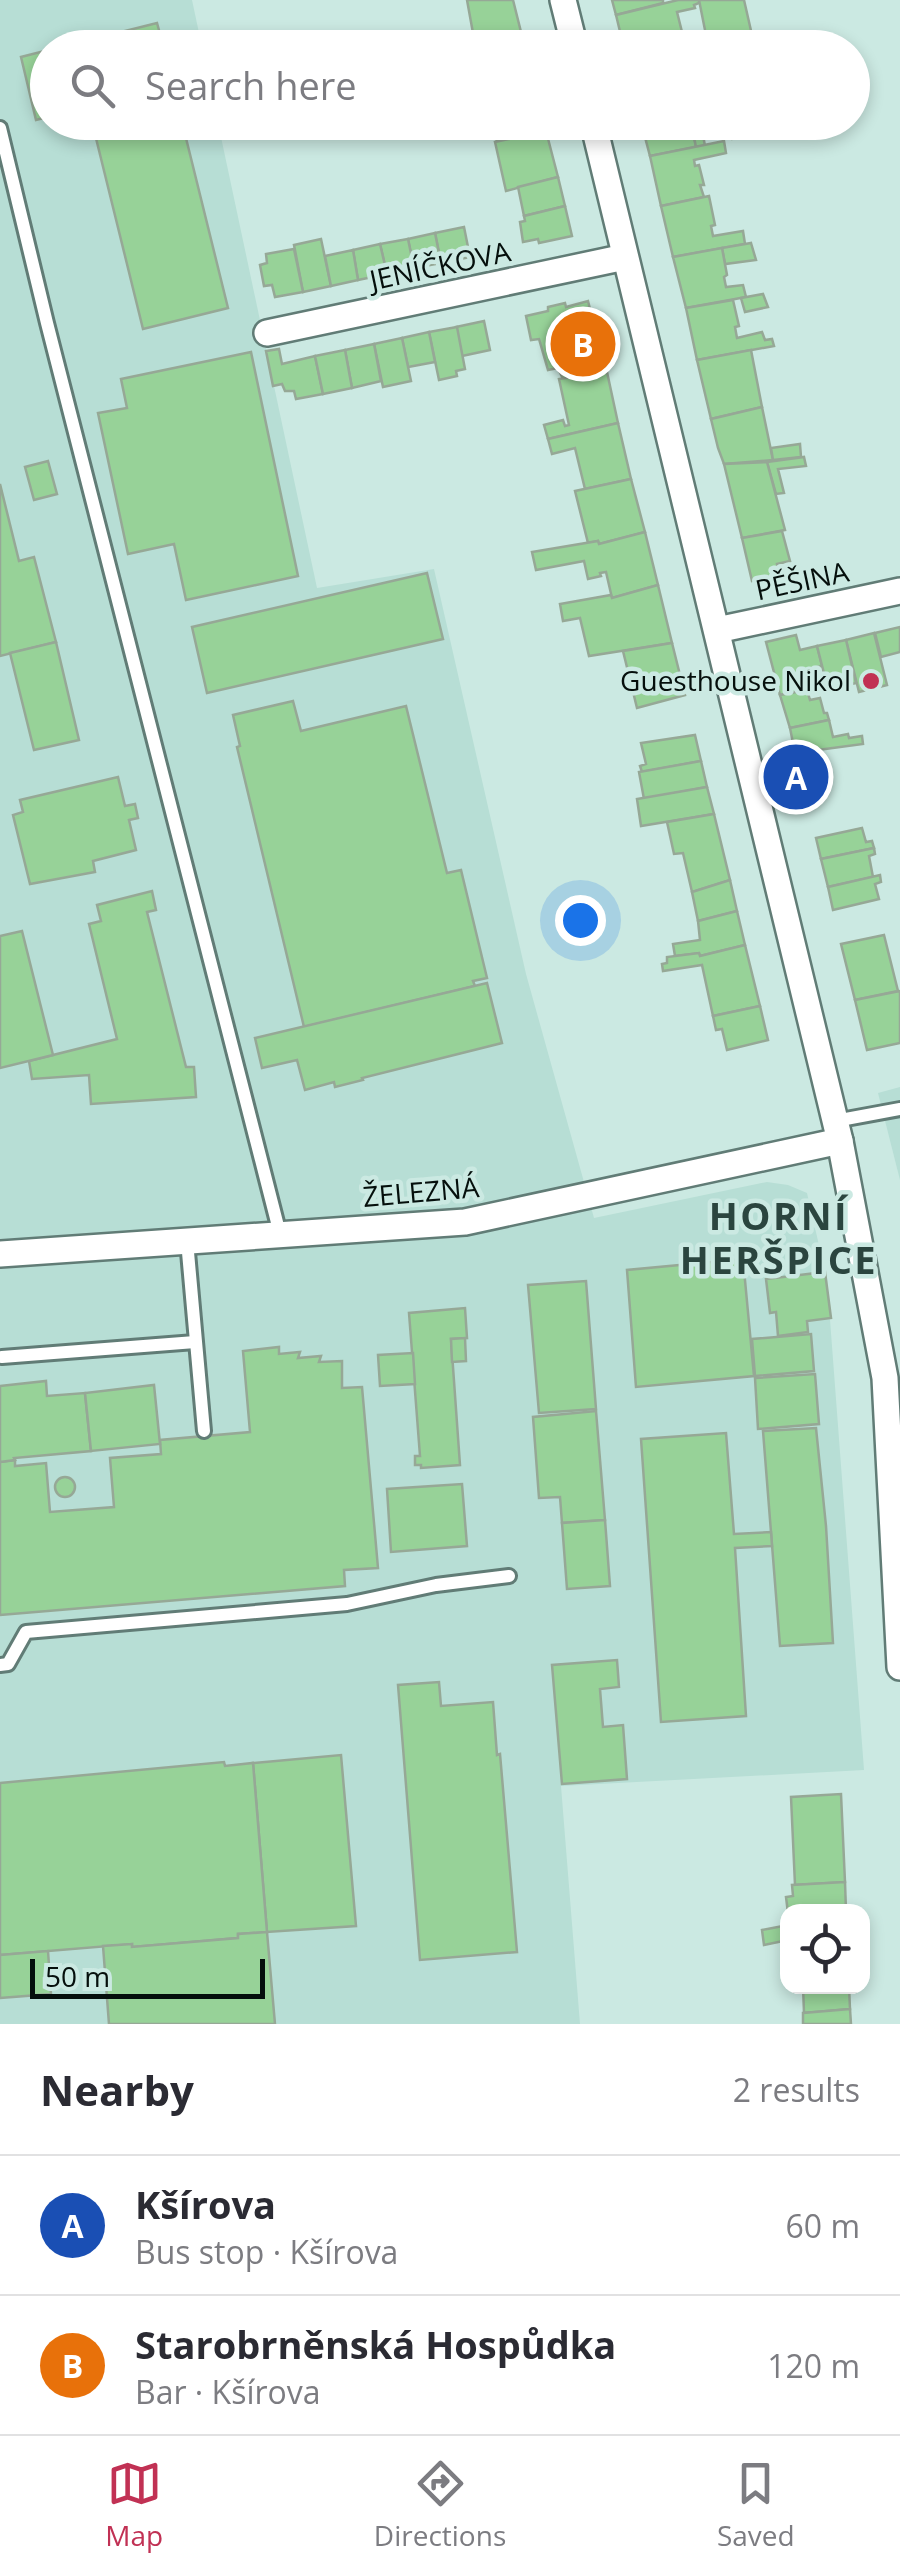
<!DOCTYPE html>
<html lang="en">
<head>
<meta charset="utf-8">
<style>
  :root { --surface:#fff; --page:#f7f7f7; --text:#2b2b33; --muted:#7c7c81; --line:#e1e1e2; --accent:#c13154 }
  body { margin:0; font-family:"Open Sans",sans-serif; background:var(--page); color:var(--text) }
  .controls { position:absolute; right:30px; bottom:30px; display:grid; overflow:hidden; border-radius:20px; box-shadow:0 5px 15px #0003 }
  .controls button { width:90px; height:90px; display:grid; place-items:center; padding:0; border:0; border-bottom:2px solid var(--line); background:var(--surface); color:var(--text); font:50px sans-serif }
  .scale { position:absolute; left:30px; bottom:25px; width:235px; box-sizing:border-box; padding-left:10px; border:5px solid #050f0c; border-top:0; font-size:28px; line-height:35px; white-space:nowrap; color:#050f0c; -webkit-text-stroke:8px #cbe9e2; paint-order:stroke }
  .you { position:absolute; left:580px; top:920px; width:35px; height:35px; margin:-25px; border:8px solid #fff; border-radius:50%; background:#1a73e8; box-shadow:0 0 0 15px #1a73e833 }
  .badge { display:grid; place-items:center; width:65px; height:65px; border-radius:50%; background:var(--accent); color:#fff; font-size:32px; font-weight:700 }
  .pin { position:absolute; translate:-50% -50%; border:5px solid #fff; box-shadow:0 2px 10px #0006 }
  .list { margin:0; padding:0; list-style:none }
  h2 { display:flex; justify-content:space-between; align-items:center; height:130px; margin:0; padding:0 40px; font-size:42px }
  h2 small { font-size:32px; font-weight:400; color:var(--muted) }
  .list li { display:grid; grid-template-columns:65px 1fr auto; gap:30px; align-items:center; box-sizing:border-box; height:140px; padding:0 40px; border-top:2px solid var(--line) }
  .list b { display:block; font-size:38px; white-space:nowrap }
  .list p { margin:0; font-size:32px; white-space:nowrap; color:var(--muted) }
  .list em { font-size:32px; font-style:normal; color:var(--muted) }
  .icon { flex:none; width:55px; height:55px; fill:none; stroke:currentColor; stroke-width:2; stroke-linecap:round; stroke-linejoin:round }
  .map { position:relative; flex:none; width:900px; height:2024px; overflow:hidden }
  .search { position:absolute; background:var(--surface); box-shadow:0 5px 15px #0003; left:30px; right:30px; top:30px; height:110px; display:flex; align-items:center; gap:25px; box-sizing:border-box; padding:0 35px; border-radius:55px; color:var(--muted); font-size:38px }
  .sheet { height:410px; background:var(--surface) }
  nav { display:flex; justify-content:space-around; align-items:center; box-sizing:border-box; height:140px; border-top:2px solid var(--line); background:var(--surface); font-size:28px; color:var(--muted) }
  nav a { display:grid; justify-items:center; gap:5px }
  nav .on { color:var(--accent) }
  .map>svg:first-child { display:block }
  .built { fill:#b7ded5 }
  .building { fill:#97d298; stroke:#96a896; stroke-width:2.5 }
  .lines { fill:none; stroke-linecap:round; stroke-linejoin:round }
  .lane-casing { stroke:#617c76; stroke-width:18 }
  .street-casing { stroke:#617c76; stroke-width:30 }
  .lane { stroke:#fff; stroke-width:12 }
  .street { stroke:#fff; stroke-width:25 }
  .poi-dot { fill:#c13154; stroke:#cbe9e2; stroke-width:4 }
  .labels { text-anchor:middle; stroke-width:9; stroke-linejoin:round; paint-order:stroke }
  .street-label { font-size:28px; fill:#050f0c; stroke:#cbe9e2 }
  .poi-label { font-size:28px; fill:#050f0c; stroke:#cbe9e2; text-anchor:end }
  .district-label { font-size:38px; font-weight:bold; letter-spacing:2.5px; fill:#2b453f; stroke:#cbe9e2 }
</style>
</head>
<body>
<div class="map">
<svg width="900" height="2024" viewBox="0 0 900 2024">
  <rect width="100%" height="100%" fill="#cbe9e2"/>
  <g class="built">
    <polygon points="0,0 192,0 202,47 48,48 48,122 218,123 317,588 434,569 526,974 594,1218 767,1182 788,1185 807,1193 827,1280 864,1770 561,1786 580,2024 0,2024"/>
    <polygon points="900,1087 900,1180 878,1093"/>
  </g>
  <g class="building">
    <polygon points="467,0 513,0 522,36 475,44"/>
    <polygon points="612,0 663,0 663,3 616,15"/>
    <polygon points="699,0 699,3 694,5 695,8 677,12 686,48 624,48 616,15 678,0"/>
    <polygon points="699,0 744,0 752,35 708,45"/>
    <polygon points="157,23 164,48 57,48"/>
    <polygon points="752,35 754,48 695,48 708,45"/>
    <polygon points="522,36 525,48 476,48 475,44"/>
    <polygon points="48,50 48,117 36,120 21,57"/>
    <polygon points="92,122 182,122 228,308 143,329"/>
    <polygon points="493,122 546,122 547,130 497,142"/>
    <polygon points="641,122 691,122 696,147 650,156"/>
    <polygon points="691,122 748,122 750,137 732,139 730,130 703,135 705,146 696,147"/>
    <polygon points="546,131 558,177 506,191 495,142"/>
    <polygon points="724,141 726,153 694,160 695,166 699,165 704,185 700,185 704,197 661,206 650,156"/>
    <polygon points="558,177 565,206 524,216 518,187"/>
    <polygon points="709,196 715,225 711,226 713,236 743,231 745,244 673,257 661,206"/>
    <polygon points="565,206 572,236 539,243 538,239 523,242 520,222 525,221 524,216"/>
    <polygon points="464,227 470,257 441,263 435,233"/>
    <polygon points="435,233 441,263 414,268 408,239"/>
    <polygon points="321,239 331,286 303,292 294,245"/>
    <polygon points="408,239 414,268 387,274 380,244"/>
    <polygon points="751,243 756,260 725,264 722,248"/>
    <polygon points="380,244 387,274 358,280 353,250"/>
    <polygon points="722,248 727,275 724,277 726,287 743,285 746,297 686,308 673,257"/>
    <polygon points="294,249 303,292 275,297 272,285 264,286 260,265 267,263 266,254"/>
    <polygon points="353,250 358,280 331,286 325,256"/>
    <polygon points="763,294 768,307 745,312 741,298"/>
    <polygon points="733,300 739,326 735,327 737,338 762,332 765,340 772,339 774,346 697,360 686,308"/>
    <polygon points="588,301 606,372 563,379 558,368 548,370 539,339 531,340 526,316 548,311 548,307 565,303 566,307"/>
    <polygon points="484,321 490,350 462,356 456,327"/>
    <polygon points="457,327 465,369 456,371 457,376 439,380 429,332"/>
    <polygon points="429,332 435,362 408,367 402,338"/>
    <polygon points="402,338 411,381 383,387 374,344"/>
    <polygon points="374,344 381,381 352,388 345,350"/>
    <polygon points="279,349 282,364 315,356 323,394 296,399 294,391 285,391 282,384 273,386 266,351"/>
    <polygon points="345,350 352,388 323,394 315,356"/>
    <polygon points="751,350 762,407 711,419 697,360"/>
    <polygon points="251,352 298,576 186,600 174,544 128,554 98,413 127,408 121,379"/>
    <polygon points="607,372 618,423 548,439 544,425 563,420 565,426 569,425 559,379"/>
    <polygon points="762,407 773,460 724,464 718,448 711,419"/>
    <polygon points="618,423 631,479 585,489 575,448 552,454 548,439"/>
    <polygon points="800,444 801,457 773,460 771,448"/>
    <polygon points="804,457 806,466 778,469 784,493 776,494 767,462"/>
    <polygon points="48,461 57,494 34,500 25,467"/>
    <polygon points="767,462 785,530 742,538 724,464"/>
    <polygon points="631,479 645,532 599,544 598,541 588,543 575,491"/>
    <polygon points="0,484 19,561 34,557 56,642 0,656"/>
    <polygon points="782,531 790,561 777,564 779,574 752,581 742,538"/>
    <polygon points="645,532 658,585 612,598 606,572 600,573 601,576 588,579 584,561 536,570 532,552 598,541 599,544"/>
    <polygon points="427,573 443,639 207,693 192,627"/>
    <polygon points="658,585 672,643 589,656 580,618 563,621 560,604 611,595 612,598"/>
    <polygon points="900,627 900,652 881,657 875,633"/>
    <polygon points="874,633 887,685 859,692 846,640"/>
    <polygon points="796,635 800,650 817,646 822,666 804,670 809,690 780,695 766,642"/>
    <polygon points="846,640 856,683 828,689 817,646"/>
    <polygon points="56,642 79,740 34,750 10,653"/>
    <polygon points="672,643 685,695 637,708 623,651"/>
    <polygon points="807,690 810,700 820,698 824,713 827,713 829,720 790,728 780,695"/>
    <polygon points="293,701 301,731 406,706 447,873 461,870 487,978 473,981 475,986 304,1027 237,747 240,746 233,715"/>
    <polygon points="829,720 833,737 848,734 849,738 862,736 863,744 795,753 790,728"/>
    <polygon points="695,735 701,761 642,772 640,766 646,764 641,743"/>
    <polygon points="701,761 707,787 644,799 639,772"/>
    <polygon points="118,777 125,806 135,804 138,818 129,820 136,850 93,861 95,872 30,884 13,815 23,812 20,800"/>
    <polygon points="707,787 714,814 641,826 637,799"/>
    <polygon points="714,814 730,880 692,892 683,853 674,854 667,822"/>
    <polygon points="862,828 866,842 872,841 874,848 821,859 816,838"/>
    <polygon points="874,848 875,854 869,856 873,877 828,887 821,859"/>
    <polygon points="880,875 881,882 875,884 879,899 833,910 828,887"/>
    <polygon points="730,880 737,911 698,921 692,892"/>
    <polygon points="152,891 156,910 147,912 186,1067 194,1067 196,1097 91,1104 89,1075 32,1079 29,1061 117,1039 89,924 101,921 97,905"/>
    <polygon points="737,911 745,945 700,956 699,953 675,956 673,944 700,940 698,921"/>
    <polygon points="22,931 53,1055 0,1068 0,936"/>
    <polygon points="884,935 898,991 855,1000 841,944"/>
    <polygon points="745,945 760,1006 713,1016 702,965 663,971 662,964 667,963 667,957 699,953 700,956"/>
    <polygon points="487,983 502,1043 362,1078 363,1080 335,1087 334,1082 305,1090 297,1060 262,1068 255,1038"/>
    <polygon points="900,991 900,1043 867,1050 855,1000"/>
    <polygon points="760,1006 768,1040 727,1050 722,1029 716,1030 713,1016"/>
    <polygon points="743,1259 754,1376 636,1387 627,1270"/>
    <polygon points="825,1272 831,1318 807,1321 808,1332 778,1336 776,1312 770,1313 766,1279"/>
    <polygon points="586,1281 596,1409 539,1413 528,1285"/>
    <polygon points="465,1308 467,1338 451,1339 460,1465 421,1468 421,1465 415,1465 415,1456 420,1456 409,1313"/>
    <polygon points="811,1334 814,1371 755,1376 752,1339"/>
    <polygon points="465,1338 466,1361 452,1362 451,1339"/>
    <polygon points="279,1347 279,1354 300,1352 298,1358 321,1356 319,1362 342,1361 342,1388 362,1387 378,1568 344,1570 345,1586 0,1615 0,1462 15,1460 15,1466 46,1463 50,1512 114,1507 110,1458 161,1454 160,1440 250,1432 243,1351"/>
    <polygon points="413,1353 415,1384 380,1386 378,1355"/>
    <polygon points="815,1374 819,1424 758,1429 755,1378"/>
    <polygon points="46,1381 47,1396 85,1393 91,1451 14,1458 15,1460 0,1462 0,1386"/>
    <polygon points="154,1385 160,1444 91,1451 85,1393"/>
    <polygon points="596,1411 605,1520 562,1523 560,1497 539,1498 533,1417"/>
    <polygon points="816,1428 826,1526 833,1643 780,1646 763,1431"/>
    <polygon points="726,1433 734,1534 771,1532 772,1546 735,1548 746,1716 661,1722 641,1439"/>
    <circle cx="65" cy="1487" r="10"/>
    <polygon points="462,1484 467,1546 391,1552 387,1489"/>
    <polygon points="605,1520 610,1586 567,1589 562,1523"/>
    <polygon points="617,1660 619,1687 600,1689 603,1727 623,1725 627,1779 562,1784 552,1665"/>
    <polygon points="439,1682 441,1706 493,1702 497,1755 500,1754 517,1952 420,1960 398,1685"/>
    <polygon points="341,1755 356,1926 267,1932 253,1763"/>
    <polygon points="224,1762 225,1766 253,1763 267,1932 238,1934 238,1938 132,1947 132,1944 0,1955 0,1783"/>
    <polygon points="841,1794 845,1882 795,1885 791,1797"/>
    <polygon points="845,1882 846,1911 788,1911 788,1913 786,1897 793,1896 792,1885"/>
    <polygon points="788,1925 788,1940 764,1945 762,1930"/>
    <polygon points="267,1932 275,2024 109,2024 103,1946 132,1944 132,1947 238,1938 238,1934"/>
    <polygon points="48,1951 51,1994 0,1998 0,1955"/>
    <polygon points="803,1986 849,1986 850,2009 804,2013"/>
    <polygon points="850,2009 851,2024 803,2024 803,2013"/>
  </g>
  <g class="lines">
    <g class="lane-casing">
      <g id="lane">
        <polyline points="0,128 47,323 280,1234"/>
        <polyline points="835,1121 900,1109"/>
        <polyline points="187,1241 204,1431"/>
        <polyline points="2,1357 195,1342"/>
        <polyline points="0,1665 8,1664 26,1632 347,1604 436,1585 509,1576"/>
      </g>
    </g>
    <g class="street-casing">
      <g id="street">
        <polyline points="563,0 575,48"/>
        <polyline points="593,122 840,1141 885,1378 900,1667"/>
        <polyline points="267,333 625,257"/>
        <polyline points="717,630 900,591"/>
        <polyline points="0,1254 465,1222 840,1141"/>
      </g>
    </g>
    <use href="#lane" class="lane"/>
    <use href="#street" class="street"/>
  </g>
  <circle class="poi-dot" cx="871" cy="681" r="10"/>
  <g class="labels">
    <g class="street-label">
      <text transform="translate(440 266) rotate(-12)" y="10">JENÍČKOVA</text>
      <text transform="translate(802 581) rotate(-12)" y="10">PĚŠINA</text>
      <text transform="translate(421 1192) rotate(-5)" y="10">ŽELEZNÁ</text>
    </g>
    <g class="poi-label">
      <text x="851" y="691">Guesthouse Nikol</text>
    </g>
    <g class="district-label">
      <text x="779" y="1230">HORNÍ<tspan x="779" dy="44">HERŠPICE</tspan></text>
    </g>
  </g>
</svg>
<div class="controls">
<button><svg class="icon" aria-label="locate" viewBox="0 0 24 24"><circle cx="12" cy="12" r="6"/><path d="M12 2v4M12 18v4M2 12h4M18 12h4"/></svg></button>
</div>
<div class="scale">50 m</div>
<div class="you"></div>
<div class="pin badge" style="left:796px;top:777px;background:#1a4fb4">A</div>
<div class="pin badge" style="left:583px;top:344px;background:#e8710a">B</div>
<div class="search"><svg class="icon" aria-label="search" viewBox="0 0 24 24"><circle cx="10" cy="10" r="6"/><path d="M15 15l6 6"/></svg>Search here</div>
</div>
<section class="sheet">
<h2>Nearby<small>2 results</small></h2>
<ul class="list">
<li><span class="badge" style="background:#1a4fb4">A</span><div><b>Kšírova</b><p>Bus stop · Kšírova</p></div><em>60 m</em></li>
<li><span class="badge" style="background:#e8710a">B</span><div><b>Starobrněnská Hospůdka</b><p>Bar · Kšírova</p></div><em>120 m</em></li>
</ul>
</section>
<nav>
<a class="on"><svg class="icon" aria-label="map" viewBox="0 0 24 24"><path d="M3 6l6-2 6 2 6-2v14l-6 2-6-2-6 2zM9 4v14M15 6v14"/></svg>Map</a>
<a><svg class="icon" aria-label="directions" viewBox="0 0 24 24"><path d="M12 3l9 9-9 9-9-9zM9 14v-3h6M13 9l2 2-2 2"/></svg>Directions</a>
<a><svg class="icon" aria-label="saved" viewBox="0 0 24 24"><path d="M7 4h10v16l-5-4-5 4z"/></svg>Saved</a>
</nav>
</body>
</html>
